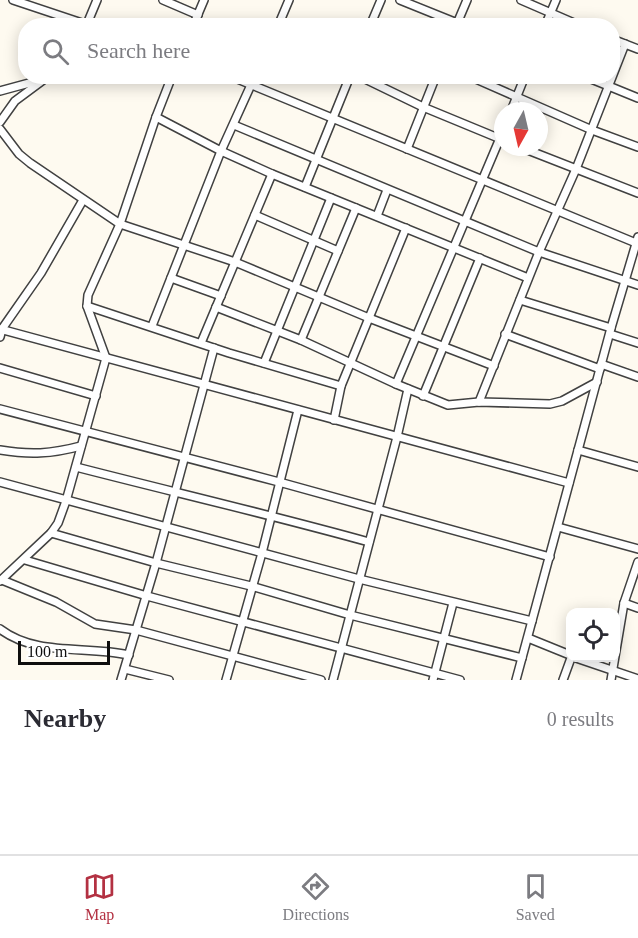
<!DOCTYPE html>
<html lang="en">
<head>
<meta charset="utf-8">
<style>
  :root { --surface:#fff; --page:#f7f7f7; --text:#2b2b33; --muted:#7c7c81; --line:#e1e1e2; --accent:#b33142 }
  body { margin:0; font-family:"Times New Roman",serif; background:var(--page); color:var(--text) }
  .controls { position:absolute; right:18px; bottom:18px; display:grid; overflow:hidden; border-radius:12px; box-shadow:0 3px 15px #0003 }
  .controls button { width:54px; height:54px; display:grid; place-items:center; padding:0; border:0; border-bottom:2px solid var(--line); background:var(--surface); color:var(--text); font:30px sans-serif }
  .compass { position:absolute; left:494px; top:102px; width:54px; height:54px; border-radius:50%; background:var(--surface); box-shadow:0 3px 15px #0003; rotate:188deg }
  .scale { position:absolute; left:18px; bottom:15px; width:92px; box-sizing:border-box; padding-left:6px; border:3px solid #0e0e0e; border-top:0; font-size:16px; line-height:21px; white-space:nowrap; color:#0e0e0e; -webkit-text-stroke:4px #fff; paint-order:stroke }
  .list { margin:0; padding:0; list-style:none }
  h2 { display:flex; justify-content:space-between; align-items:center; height:78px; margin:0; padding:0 24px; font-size:26px }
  h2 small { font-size:20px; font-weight:400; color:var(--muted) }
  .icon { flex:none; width:33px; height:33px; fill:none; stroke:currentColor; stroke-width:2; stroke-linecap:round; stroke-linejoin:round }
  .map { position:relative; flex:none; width:638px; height:680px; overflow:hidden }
  .search { position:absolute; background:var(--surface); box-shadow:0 3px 15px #0003; left:18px; right:18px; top:18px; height:66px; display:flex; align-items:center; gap:15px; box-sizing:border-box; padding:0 21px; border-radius:24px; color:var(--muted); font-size:22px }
  .sheet { height:174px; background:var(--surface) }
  nav { display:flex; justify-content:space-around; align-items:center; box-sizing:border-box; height:84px; border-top:2px solid var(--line); background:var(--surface); font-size:16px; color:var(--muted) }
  nav a { display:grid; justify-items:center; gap:3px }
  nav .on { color:var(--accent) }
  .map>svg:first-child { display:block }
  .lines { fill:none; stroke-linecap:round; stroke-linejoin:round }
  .street-casing { stroke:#414141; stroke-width:10 }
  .street { stroke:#fff; stroke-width:7 }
</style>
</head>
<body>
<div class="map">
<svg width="638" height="680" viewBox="0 0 638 680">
  <rect width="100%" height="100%" fill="#fefaf0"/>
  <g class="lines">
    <g class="street-casing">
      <g id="street">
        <polyline points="13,0 91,26"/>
        <polyline points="163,0 198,15"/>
        <polyline points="400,0 457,23"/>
        <polyline points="521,0 581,26"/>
        <polyline points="87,24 97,0"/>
        <polyline points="193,26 204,0"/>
        <polyline points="278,26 289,0"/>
        <polyline points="370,26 381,0"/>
        <polyline points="456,26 467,0"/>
        <polyline points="545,26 556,0"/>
        <polyline points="612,39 638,49"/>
        <polyline points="230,76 636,243"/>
        <polyline points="359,76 423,107 503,140"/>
        <polyline points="469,76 592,130 638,147"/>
        <polyline points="584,76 638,98"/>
        <polyline points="0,91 55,76"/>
        <polyline points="511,111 525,76"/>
        <polyline points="156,117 221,151 272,174 528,278"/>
        <polyline points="0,122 15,101 46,78"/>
        <polyline points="234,125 539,252 638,285"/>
        <polyline points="0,129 19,154 30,163 120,224 235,262 369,318 494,366"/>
        <polyline points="520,147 638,193"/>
        <polyline points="407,149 436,76"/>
        <polyline points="305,187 350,76"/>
        <polyline points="255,215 338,251"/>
        <polyline points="377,216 387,190"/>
        <polyline points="171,278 221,296"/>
        <polyline points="520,300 611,328"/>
        <polyline points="87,306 229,353 341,386"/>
        <polyline points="216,307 301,340 396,384 448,405 479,402 550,404 562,401 597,382"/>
        <polyline points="152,326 221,151 255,76"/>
        <polyline points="0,329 569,483"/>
        <polyline points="505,334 600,369"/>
        <polyline points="610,334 638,343"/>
        <polyline points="0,337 2,329 41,273 83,200"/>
        <polyline points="301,340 356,208"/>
        <polyline points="201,343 272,174"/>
        <polyline points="264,363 331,198"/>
        <polyline points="601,364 638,377"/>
        <polyline points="0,368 96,396"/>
        <polyline points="396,384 503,131"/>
        <polyline points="423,396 480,258"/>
        <polyline points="479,402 539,252 576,169 625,44"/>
        <polyline points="0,409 279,482 550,557"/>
        <polyline points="334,420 341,386 406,228"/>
        <path d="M 0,450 C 30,455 51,454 81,446"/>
        <polyline points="578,450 638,467"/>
        <path d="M 76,467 C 173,492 272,515 369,542"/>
        <polyline points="0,482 359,579 532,621"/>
        <polyline points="558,527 638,549"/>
        <polyline points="51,533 156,563 251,586 350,615 522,658"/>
        <polyline points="25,560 147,596 460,680"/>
        <polyline points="2,580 56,602 95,624 136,630 321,680"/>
        <polyline points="0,581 51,533 58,523 66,501 106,358 87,306 88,295 120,224 156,117 172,76"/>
        <polyline points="624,603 638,608"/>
        <path d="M 0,629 C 37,657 86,645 129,655"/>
        <polyline points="528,638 570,655"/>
        <polyline points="576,658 638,679"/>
        <polyline points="125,669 169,680"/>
        <polyline points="121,680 156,563 214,348"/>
        <polyline points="226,680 262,553 298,410"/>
        <polyline points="333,680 397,437 408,389"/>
        <polyline points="433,680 453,603"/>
        <polyline points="516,680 611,328 638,237"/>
        <polyline points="563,680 571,658"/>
        <polyline points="611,680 624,603 638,562"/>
      </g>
    </g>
    <use href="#street" class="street"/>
  </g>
</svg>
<div class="controls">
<button><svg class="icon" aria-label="locate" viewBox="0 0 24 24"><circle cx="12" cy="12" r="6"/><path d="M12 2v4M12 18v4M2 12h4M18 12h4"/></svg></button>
</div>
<svg class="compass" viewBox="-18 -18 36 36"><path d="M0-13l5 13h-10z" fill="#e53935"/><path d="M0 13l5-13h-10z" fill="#7c7c81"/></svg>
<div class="scale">100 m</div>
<div class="search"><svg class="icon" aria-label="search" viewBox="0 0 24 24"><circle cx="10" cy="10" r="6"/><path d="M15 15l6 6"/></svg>Search here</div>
</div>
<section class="sheet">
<h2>Nearby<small>0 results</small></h2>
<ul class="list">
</ul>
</section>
<nav>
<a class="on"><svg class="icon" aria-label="map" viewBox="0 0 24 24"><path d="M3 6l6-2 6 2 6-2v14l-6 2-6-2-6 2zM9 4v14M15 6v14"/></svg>Map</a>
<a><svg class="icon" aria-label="directions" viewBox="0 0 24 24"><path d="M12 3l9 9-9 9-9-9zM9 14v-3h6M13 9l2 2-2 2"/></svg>Directions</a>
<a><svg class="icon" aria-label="saved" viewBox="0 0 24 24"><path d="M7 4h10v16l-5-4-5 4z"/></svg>Saved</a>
</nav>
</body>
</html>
